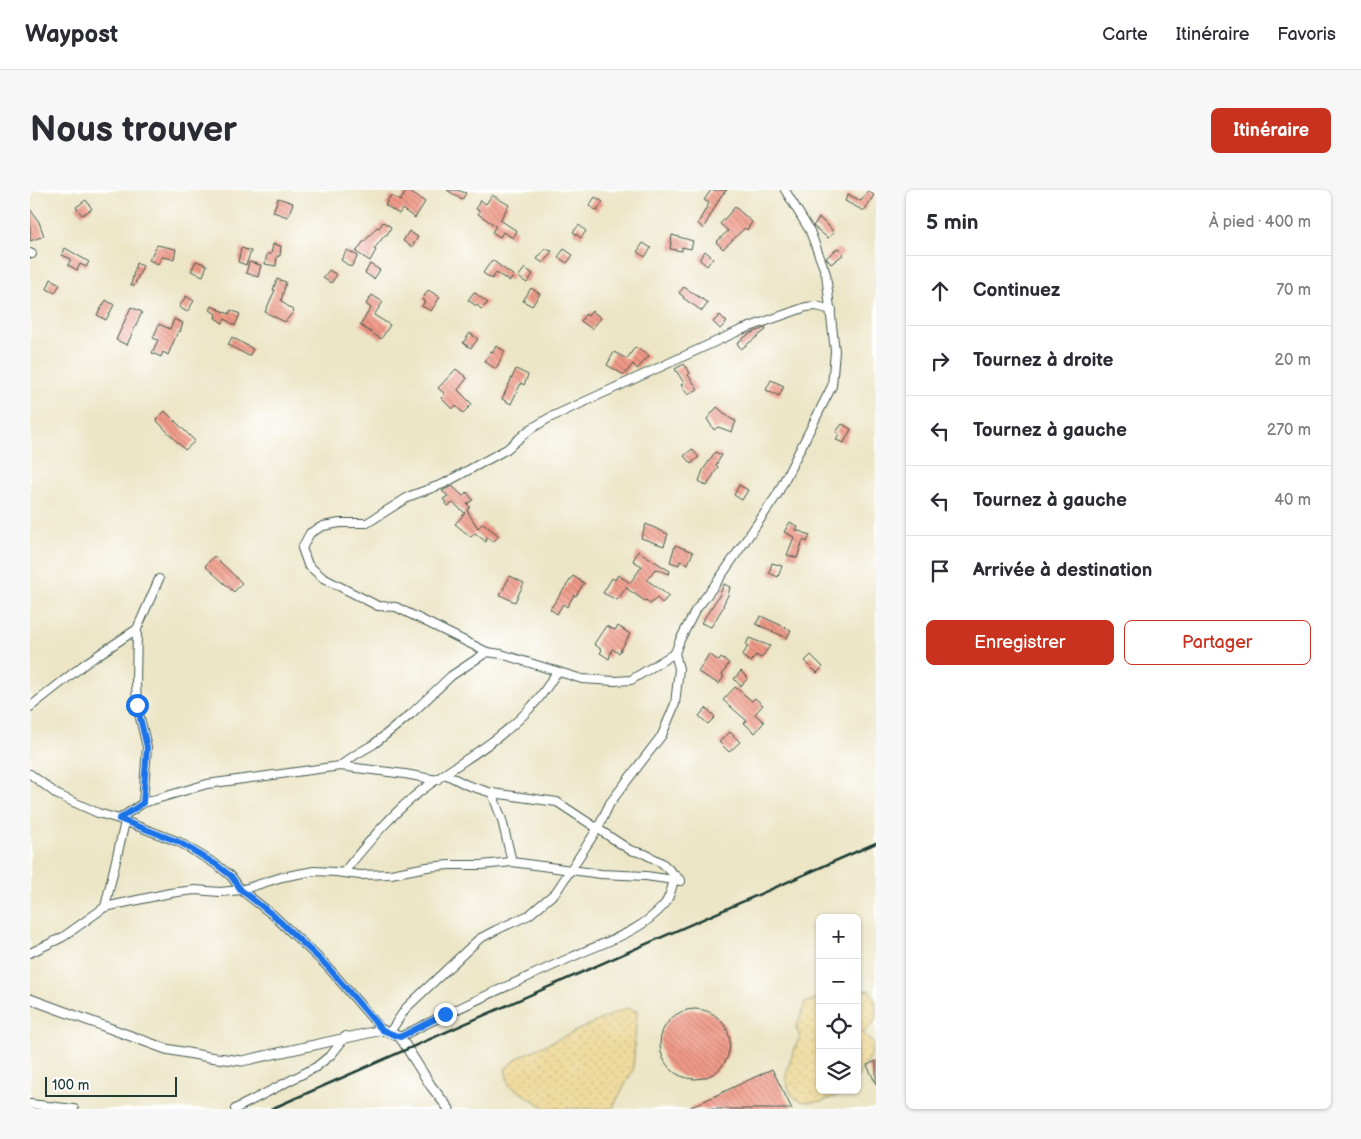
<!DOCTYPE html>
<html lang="fr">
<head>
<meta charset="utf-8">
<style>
  :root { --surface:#fff; --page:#f7f7f7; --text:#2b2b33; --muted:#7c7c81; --line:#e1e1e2; --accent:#c8321e }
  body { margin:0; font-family:"Balsamiq Sans",sans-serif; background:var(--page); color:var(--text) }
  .controls { position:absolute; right:15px; bottom:15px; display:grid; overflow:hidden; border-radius:8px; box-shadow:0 1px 4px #0004 }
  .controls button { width:45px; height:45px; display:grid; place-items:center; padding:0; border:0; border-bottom:1px solid var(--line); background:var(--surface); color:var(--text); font:25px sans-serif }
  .scale { position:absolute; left:15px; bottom:12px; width:132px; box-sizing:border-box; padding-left:5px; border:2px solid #1f3d34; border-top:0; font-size:14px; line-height:18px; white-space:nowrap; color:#1f3d34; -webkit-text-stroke:4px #fff; paint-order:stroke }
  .stop { position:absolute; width:15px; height:15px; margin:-11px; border:4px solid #1a73e8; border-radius:50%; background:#fff }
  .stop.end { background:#1a73e8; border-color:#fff; box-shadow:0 1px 5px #0008 }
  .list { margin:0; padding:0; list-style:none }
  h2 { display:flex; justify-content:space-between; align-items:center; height:65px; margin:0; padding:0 20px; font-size:21px }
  h2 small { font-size:16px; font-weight:400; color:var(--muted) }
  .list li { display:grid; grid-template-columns:32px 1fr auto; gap:15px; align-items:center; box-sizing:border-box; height:70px; padding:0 20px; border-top:1px solid var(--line) }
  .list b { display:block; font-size:19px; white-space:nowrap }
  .list em { font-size:16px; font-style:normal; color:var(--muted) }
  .actions { display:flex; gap:10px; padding:15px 20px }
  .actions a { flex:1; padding:11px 0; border:1px solid var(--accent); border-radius:8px; text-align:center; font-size:18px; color:var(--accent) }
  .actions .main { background:var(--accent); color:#fff }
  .icon { flex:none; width:28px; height:28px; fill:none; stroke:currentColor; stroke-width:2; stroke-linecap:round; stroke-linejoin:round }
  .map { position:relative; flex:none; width:846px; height:919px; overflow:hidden; border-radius:8px }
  header { display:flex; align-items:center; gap:30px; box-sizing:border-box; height:70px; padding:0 25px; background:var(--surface); border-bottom:1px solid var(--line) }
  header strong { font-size:24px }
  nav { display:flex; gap:28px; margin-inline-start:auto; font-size:18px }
  .intro { display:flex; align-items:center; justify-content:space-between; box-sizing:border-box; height:120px; padding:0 30px }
  h1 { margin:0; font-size:35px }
  .button { padding:12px 22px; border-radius:8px; background:var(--accent); color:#fff; font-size:18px; font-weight:700 }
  main { display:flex; gap:30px; padding:0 30px }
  aside { flex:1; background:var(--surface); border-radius:8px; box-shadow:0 1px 4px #0004 }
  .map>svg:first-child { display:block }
  .sand { fill:url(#sand-dots); stroke:#868c69 }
  .building { fill:url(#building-back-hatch) }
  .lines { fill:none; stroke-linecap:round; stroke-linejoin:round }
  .minor-casing { stroke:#3e564a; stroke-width:10 }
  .tertiary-casing { stroke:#3e564a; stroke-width:11 }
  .minor { stroke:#fff; stroke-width:8 }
  .tertiary { stroke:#fff; stroke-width:9 }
  .rail { stroke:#1f3d34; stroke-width:2.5 }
  .route { stroke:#1a73e8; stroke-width:6 }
</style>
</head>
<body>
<header>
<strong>Waypost</strong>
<nav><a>Carte</a><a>Itinéraire</a><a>Favoris</a></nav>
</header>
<div class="intro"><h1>Nous trouver</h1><a class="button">Itinéraire</a></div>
<main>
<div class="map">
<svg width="846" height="919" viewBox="0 0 846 919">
  <defs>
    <pattern id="sand-dots" width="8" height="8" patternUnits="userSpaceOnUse" patternTransform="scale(1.25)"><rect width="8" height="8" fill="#eeda9e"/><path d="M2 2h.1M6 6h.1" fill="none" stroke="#ccbc89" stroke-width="1.8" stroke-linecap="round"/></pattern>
    <pattern id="building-back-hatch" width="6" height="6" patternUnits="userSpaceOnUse" patternTransform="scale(1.25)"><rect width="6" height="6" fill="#f19a88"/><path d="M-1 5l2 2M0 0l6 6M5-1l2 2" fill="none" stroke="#c37f70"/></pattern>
  </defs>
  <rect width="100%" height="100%" fill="#fff"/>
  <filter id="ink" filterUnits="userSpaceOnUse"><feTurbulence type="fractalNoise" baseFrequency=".02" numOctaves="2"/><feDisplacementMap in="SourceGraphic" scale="10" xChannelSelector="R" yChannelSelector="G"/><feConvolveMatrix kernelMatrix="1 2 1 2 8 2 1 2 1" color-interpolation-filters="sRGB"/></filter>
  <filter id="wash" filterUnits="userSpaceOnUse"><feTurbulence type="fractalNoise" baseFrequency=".0096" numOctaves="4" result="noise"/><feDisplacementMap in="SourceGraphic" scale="20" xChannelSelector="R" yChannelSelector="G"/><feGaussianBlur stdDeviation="1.12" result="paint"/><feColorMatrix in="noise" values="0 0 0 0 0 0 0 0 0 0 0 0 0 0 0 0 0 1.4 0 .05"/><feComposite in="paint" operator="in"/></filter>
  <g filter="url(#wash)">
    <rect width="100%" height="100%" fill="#ece5c6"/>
    <g class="sand">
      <polygon points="827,799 840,801 846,812 846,830 833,843 843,854 841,864 827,888"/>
      <path d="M 790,807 L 790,900 L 817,900 C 801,912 768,919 760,902 C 759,898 756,892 756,887 C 756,879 766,856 770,846 L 766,838 L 775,813 Z"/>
      <polygon points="596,818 607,821 603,880 582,919 517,919 479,895 475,879 489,867"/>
    </g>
    <g id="blocks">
      <g class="building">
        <polygon points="377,0 395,12 385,28 372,19 369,24 355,15 361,5 370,11"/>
        <polygon points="417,0 427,0 436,3 432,10"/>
        <polygon points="681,0 697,0 691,6 673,39 668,33 679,13 674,10"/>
        <polygon points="838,1 844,5 834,21 815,11 818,4 831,11"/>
        <polygon points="462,5 479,15 470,30 487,41 483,48 473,42 470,47 462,42 466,36 448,24 450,21 446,19 450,10 456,14"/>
        <polygon points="565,7 573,12 567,21 559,16"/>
        <polygon points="248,8 263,13 258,27 243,22"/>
        <polygon points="56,10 62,19 52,25 46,17"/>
        <polygon points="705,17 722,32 717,40 715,38 693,59 686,52 698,41 690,34"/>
        <polygon points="0,19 9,32 14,46 0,51"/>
        <polygon points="789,28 797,34 804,43 798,48 783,36"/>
        <polygon points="353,32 361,37 357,45 355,45 344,59 346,60 340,71 326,62 333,52 334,52 347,37 349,38"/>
        <polygon points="549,35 556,41 551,48 543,42"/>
        <polygon points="379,41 388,47 382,57 373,51"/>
        <polygon points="642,45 663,51 661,59 652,57 652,61 640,59"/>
        <polygon points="613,53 621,58 615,67 607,62"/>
        <polygon points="243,54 251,56 250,66 247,66 246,76 235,74 237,64 241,64"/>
        <polygon points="127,55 146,59 144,69 132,67 128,74 119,70"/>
        <polygon points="35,58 59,72 56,77 50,74 47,80 38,75 41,69 32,65"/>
        <polygon points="211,58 221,61 216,75 208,72"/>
        <polygon points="808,58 814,64 801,74 796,68"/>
        <polygon points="515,59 522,61 513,73 507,69"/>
        <polygon points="534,59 543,65 537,73 528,67"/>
        <polygon points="317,60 328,66 321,77 311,70"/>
        <polygon points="675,61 683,68 677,76 670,70 670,68"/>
        <polygon points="462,70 484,86 480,91 466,83 462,89 453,83"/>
        <polygon points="166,71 177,75 173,86 161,81"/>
        <polygon points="219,72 231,75 228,87 216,83"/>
        <polygon points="106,73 113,76 104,96 101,95"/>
        <polygon points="340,74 350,80 344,89 335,83"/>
        <polygon points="495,78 503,84 497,93 488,87"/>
        <polygon points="299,80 307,85 301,93 293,88"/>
        <polygon points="21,89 30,94 25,103 17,99"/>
        <polygon points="247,89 256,92 251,111 264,121 255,132 235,122 245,100 243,100"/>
        <polygon points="654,97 678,113 672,121 653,108 654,107 649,103"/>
        <polygon points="501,98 510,104 502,116 493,111"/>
        <polygon points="398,100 410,107 401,121 392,116 395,111 392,110"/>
        <polygon points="444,102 458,113 451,119 447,115 446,116 438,110"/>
        <polygon points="342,105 353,112 344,125 360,135 351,149 330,135 341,118 336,114"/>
        <polygon points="156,106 164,111 157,122 149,117"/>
        <polygon points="76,110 84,115 76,130 67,125"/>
        <polygon points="182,116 199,124 201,120 210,124 205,136 195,129 193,133 185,128 186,124 180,120"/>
        <polygon points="101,117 112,122 97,155 86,150"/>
        <polygon points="562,121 571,128 562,139 551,131 555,124 558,126"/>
        <polygon points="690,125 697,132 690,139 683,132"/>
        <polygon points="144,129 153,133 150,142 148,141 138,165 133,162 131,167 122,163 128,150 123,148 129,134 140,139"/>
        <polygon points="735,138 736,140 711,159 707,153 719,144"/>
        <polygon points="440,143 448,149 441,158 433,153"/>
        <polygon points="202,147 223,159 219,166 198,155"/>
        <polygon points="466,156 475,161 466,179 454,171 461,161 463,162"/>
        <polygon points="605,157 619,166 607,179 603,174 594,185 577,175 584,162 597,169"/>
        <polygon points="654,174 660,183 658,185 668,199 658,205 651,195 654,193 645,179"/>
        <polygon points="426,179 437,188 428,200 442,214 433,223 426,216 422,219 411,208 415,204 408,198"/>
        <polygon points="486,179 498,185 494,195 491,193 481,214 472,209"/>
        <polygon points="741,190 754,196 749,206 736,200"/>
        <polygon points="687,217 701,229 706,231 702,242 688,237 684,240 677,229"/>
        <polygon points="135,221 165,251 155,260 126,230"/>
        <polygon points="812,234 821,239 814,253 806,250 809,244 806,242"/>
        <polygon points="662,259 669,267 661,274 654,266"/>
        <polygon points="685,262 692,265 686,275 688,277 677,296 669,291 673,280"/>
        <polygon points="709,295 718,300 712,310 704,305"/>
        <polygon points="422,296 433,306 437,302 443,310 437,314 440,317 437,321 448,338 453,333 469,346 463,352 457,347 456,352 445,343 441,347 425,334 435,323 423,313 418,316 413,309 418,306 412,301"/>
        <polygon points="760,332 768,337 766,340 780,345 777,352 773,350 767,368 757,365 764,347 754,342"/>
        <polygon points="616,334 638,344 634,356 611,348"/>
        <polygon points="645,355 663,362 658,374 650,371 649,375 640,372"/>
        <polygon points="608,361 640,381 639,384 625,379 617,390 639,406 632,413 627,408 620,414 616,410 615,411 596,398 587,410 573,403 582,388 585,390 588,385 600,393 612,376 603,371"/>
        <polygon points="184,366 212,393 204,402 175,376"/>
        <polygon points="742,373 752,376 748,387 739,383"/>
        <polygon points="480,386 494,393 485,412 470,405"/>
        <polygon points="543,386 554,393 546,406 544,405 537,417 533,414 527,424 520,419"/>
        <polygon points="694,394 700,397 698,405 693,415 694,416 681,437 671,433 689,406"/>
        <polygon points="731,426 761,440 757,448 726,434"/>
        <polygon points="576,436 585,440 588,436 600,444 589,463 582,459 579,469 570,463 572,460 564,454"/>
        <polygon points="719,448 740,456 731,468 726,465 721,472 712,466 718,456 716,455"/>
        <polygon points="679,464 689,471 691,468 699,473 692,485 694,486 689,494 668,482"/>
        <polygon points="781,465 793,477 787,483 775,471"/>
        <polygon points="711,481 718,488 711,496 704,489"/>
        <polygon points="705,497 722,511 725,508 733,515 725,524 734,532 725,543 714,533 717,531 693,510"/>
        <polygon points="676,518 685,527 678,534 669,526"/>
        <polygon points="700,542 710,552 699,562 689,552"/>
        <circle cx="665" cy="854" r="35"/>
        <polygon points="846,871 846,894 837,875"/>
        <polygon points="742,879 762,919 657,919"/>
      </g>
    </g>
  </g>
  <g filter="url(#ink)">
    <use href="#blocks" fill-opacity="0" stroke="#3e564a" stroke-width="1"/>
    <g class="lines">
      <g class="minor-casing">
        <g id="minor">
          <polyline points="0,63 2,64"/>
          <polyline points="107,439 106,493 107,515 117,557 113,613"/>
          <polyline points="457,462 366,417 348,416 293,388 278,375 272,358 280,343 293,336 310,333 337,333 380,306 413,294 477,259 499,240 519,228 711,140 776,117 786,116 802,120"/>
          <polyline points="0,517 56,473 107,439 129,389"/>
          <polyline points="310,576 325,565 344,554 381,524 421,486 457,462 471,464 552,489 585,491 601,490 645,463"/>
          <polyline points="0,584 28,605 68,623 89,629 149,652 187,675 201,686 211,700 243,725 297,776 352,840"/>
          <polyline points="415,584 437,595 462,603 527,612 600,660 615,664 632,673 651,691"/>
          <polyline points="462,603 472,630 482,672"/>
          <polyline points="89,629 113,613 177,594 310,576 375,584 407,590"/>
          <path d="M 313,683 C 337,654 362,623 392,600 C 429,572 471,551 502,516 C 512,506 519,494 527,482"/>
          <polyline points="75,717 95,632"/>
          <polyline points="0,763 33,747 75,717 140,703 165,700 190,702 211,700 252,687 284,681 306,682 330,685 361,684 397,677 419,675 451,675 482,672 571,684 616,686 651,691"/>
          <polyline points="360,842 376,818 449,749 466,740 499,725 526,702 568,638 580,613 632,545 645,514 649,479 645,463 650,450 665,421 687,392 747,305 802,196 805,161 796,84 780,41 755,0"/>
          <path d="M 370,847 C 426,818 485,793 542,767 C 576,751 608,744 634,715 C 639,709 642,698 644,690"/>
          <polyline points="0,914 44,919"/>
          <polyline points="205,919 286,877 302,864 316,846"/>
        </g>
      </g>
      <g class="tertiary-casing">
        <polyline id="tertiary" points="0,809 136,859 179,867 212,871 352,840 370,847 401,896 419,919"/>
      </g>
      <use href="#minor" class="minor"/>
      <use href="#tertiary" class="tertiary"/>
      <polyline class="rail" points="241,919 846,653"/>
    </g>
  </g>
  <g class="lines" filter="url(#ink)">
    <polyline class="route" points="107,515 117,557 113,613 89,629 149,652 187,675 201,686 211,700 243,725 297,776 352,840 370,847 415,824"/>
  </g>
</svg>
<div class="controls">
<button>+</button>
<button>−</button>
<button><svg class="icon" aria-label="locate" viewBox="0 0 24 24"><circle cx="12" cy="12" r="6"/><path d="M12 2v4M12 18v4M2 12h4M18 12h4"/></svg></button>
<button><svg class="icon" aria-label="layers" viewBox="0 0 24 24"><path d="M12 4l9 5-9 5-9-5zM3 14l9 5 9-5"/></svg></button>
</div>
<div class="scale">100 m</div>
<div class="stop" style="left:107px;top:515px"></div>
<div class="stop end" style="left:415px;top:824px"></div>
</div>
<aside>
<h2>5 min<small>À pied · 400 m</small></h2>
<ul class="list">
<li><svg class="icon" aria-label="ahead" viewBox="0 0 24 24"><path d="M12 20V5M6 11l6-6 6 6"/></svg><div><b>Continuez</b></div><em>70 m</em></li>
<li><svg class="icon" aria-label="right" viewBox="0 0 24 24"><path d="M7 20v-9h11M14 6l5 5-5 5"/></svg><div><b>Tournez à droite</b></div><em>20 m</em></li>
<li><svg class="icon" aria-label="left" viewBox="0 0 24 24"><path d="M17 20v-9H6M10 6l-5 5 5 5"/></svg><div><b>Tournez à gauche</b></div><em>270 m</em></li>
<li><svg class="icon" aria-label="left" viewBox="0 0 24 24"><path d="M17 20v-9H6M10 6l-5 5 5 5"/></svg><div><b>Tournez à gauche</b></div><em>40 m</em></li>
<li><svg class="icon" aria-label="arrive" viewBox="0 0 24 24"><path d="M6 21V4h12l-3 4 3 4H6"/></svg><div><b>Arrivée à destination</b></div></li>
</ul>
<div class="actions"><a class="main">Enregistrer</a><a>Partager</a></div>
</aside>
</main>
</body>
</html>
